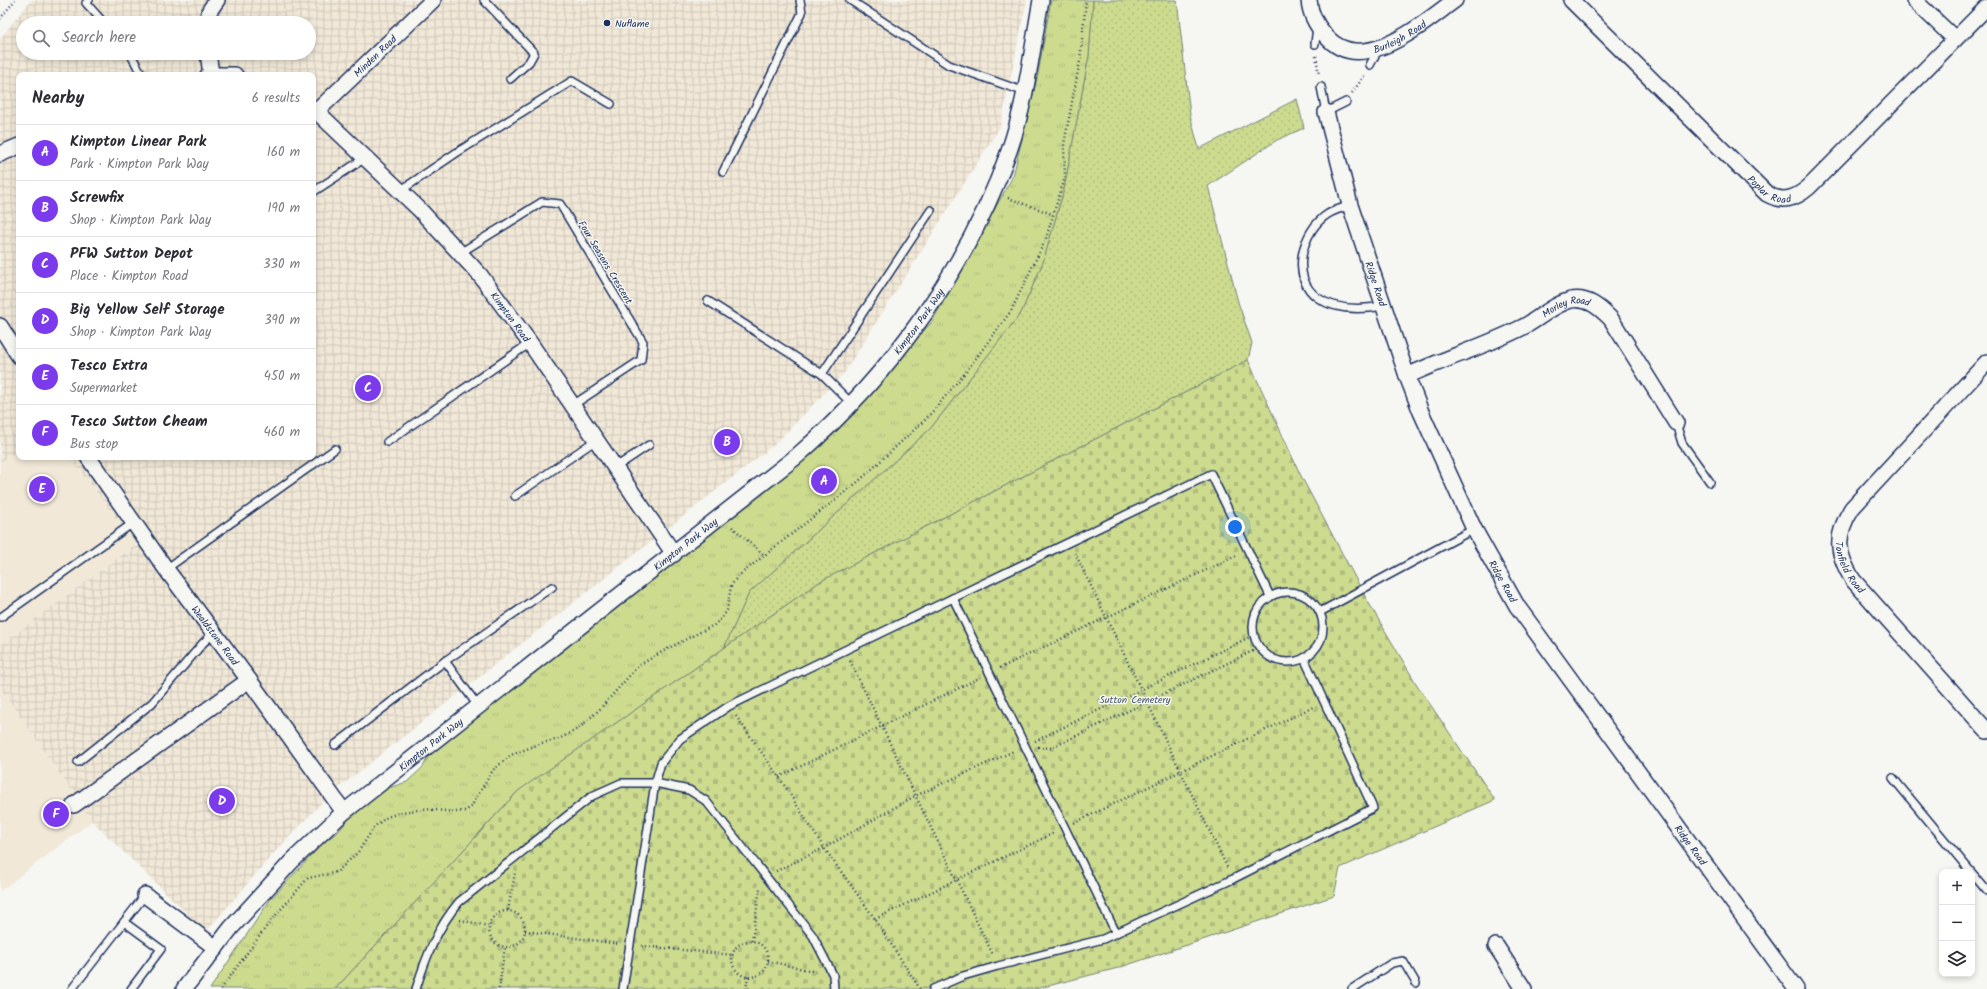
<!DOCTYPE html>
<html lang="en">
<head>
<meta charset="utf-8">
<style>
  :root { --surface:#fff; --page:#f2f2f3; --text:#2b2b33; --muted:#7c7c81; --line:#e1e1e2; --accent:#7c3aed }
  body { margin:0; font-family:Kalam,sans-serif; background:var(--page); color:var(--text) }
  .controls { position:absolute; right:12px; bottom:12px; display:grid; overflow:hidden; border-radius:8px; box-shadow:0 2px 6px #0003 }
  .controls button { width:36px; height:36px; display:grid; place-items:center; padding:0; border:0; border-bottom:1px solid var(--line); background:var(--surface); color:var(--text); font:20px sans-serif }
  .you { position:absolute; left:1235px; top:527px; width:14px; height:14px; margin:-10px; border:3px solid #fff; border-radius:50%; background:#1a73e8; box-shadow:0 0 0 6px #1a73e833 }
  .badge { display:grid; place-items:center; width:26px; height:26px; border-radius:50%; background:var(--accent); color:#fff; font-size:13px; font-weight:700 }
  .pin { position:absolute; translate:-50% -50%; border:2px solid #fff; box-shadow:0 1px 4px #0006 }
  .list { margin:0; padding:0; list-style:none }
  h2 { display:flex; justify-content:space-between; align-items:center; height:52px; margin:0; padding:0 16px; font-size:17px }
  h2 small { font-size:13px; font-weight:400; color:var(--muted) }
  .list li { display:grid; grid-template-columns:26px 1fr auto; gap:12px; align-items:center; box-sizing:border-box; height:56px; padding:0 16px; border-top:1px solid var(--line) }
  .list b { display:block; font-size:15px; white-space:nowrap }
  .list p { margin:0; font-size:13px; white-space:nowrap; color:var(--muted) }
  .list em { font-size:13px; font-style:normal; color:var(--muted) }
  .icon { flex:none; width:22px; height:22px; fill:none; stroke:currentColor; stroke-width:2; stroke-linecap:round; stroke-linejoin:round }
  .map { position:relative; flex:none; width:1987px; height:989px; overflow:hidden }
  .search { position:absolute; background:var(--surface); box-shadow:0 2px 6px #0003; left:16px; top:16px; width:300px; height:44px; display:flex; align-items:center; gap:10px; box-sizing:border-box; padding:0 14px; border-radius:22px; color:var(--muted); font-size:15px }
  .panel { position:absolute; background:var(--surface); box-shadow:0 2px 6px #0003; left:16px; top:72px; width:300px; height:388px; border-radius:8px }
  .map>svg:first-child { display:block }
  .built { fill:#f1e8d7 }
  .industrial { fill:url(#industrial-grid); fill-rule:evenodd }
  .grass { fill:url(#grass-dots); stroke:#748576 }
  .cemetery { fill:url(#cemetery-stones); stroke:#748576 }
  .park { fill:url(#park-tufts); stroke:#748576 }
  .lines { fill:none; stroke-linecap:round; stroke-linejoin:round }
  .lane-casing { stroke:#1b2f5e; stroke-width:10 }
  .street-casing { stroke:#1b2f5e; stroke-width:18 }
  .path { stroke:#1b2f5e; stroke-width:2.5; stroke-dasharray:1 3; stroke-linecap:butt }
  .lane { stroke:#f6f6f2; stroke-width:7 }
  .street { stroke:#f6f6f2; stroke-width:15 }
  .poi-dot { fill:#1b2f5e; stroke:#f6f6f2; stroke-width:1.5 }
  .labels { text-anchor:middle; stroke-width:3; stroke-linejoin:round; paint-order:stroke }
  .poi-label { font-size:10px; fill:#1b2f5e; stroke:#f6f6f2; text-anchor:start }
  .street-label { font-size:10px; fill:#1b2f5e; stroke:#f6f6f2 }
  .park-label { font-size:10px; fill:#485a6a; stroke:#f6f6f2 }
</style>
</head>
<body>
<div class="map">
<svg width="1987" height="989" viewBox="0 0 1987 989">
  <defs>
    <pattern id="industrial-grid" width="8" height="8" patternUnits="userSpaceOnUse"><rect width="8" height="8" fill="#f1e8d7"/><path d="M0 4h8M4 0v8" fill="none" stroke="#cec7bb"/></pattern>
    <pattern id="grass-dots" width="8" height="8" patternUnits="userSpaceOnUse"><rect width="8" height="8" fill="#cddb8f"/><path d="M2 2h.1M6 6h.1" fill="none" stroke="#afbc7e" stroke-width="1.8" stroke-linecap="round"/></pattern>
    <pattern id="cemetery-stones" width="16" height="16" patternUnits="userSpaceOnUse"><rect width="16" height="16" fill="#cddb8f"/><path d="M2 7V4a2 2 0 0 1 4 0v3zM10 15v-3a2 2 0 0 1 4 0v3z" fill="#afbc7e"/></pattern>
    <pattern id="park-tufts" width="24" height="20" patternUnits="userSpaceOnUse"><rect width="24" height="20" fill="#cddb8f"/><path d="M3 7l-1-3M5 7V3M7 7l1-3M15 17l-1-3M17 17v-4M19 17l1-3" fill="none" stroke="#afbc7e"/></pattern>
  </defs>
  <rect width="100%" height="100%" fill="#f6f6f2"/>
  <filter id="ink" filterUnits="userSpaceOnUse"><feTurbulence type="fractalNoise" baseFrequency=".025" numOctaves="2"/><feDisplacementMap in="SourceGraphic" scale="8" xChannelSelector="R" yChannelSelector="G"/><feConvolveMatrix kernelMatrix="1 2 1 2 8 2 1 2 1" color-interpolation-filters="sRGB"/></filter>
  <g filter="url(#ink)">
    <g class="built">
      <polygon points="19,451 19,457 69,457 136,544 0,645 0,462"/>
      <polygon points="0,688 92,821 0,891"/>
    </g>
    <path class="industrial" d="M 31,0 L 1027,0 L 1000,127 L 844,373 L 775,444 L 327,797 L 273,854 L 206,932 L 92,821 L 0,688 L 0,645 L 136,544 L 69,457 L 313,457 L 313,75 L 19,75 L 19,451 L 0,462 L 0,39 ZM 23,23 L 309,23 L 309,53 L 23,53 Z"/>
    <polygon class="grass" points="1093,0 1177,0 1190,115 1199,149 1297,99 1304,128 1277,140 1208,186 1238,302 1252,343 1248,360 821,581 724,648 749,593 930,429 1021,313 1043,262 1064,189 1089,55"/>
    <polygon class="cemetery" points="1248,360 1301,476 1367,600 1417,685 1495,800 1340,868 1334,896 1118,968 1036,989 335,989 519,790 821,581"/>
    <polygon class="park" points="1051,0 1093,0 1089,55 1064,189 1043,262 1021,313 930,429 749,593 724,648 518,791 335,989 210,989 270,900 324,842 338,832 352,814 376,792 407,782 423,767 435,743 799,463 932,322 1013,176 1038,74"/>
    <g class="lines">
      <g class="lane-casing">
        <g id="lane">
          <polyline points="89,0 86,3 104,23"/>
          <polyline points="484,0 534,53 529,62 510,79"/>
          <polyline points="850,0 949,65 1025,92"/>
          <polyline points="1315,44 1317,26"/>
          <polyline points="130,53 142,75"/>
          <polyline points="1370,65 1379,48"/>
          <polyline points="1321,87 1326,112 1346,102"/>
          <polyline points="723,172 802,13 800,0"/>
          <polyline points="400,191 456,153 572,81 611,104"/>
          <polyline points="313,192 365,158"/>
          <path d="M 1350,205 C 1343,208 1334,210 1328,214 C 1302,230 1289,278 1318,298 C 1337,311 1361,310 1383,306"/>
          <polyline points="460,253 542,202 560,204 643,342 641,360 573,405"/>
          <polyline points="708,301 822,374"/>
          <polyline points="851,403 822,374 931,210"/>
          <polyline points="1676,423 1682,443 1710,482"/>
          <polyline points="387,442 530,343"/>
          <polyline points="616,467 649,445"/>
          <polyline points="515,496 596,440"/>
          <polyline points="166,569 335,449"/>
          <circle cx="1288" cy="627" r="35"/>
          <polyline points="1320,612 1474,529"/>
          <polyline points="1,617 133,523"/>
          <polyline points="445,661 478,706"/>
          <polyline points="335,745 445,661 552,587"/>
          <polyline points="78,762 152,703 203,643 214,633"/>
          <polyline points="1893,778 1971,872"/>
          <polyline points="1972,873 1987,891"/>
          <polyline points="124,922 161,949 131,989"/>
          <polyline points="1116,933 953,598 1211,474 1270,596"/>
          <polyline points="72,989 145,895"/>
          <path d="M 416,989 C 426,957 437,928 459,902 L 592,796 L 621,783 L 655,783 L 689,790 L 706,801 L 813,936 L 833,975 L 834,989"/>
          <polyline points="623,989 655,783 661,763 680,739 729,706 953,598"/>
          <polyline points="933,989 963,976 998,966 1103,939 1233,879 1373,808 1304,658"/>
          <polyline points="1352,989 1392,963 1403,961 1416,983"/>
        </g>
      </g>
      <g class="street-casing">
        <g id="street">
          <path id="s1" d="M 1309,0 C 1310,13 1316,25 1325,35 C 1361,79 1423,23 1455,0"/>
          <path id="s2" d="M 1571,0 L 1767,194 C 1783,203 1795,199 1809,187 L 1987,7"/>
          <polyline points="1914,0 1955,39"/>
          <polyline points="206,23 210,10 217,0"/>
          <polyline points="208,53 211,74"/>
          <polyline points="208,75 235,75"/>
          <path id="s3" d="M 313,108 L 419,209 L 480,275 L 530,343 L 674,554"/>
          <path id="s4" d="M 317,111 L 433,0"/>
          <path id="s5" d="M 1326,112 L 1350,205 L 1407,376 L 1421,412 L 1474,529 L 1517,606 L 1796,989"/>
          <polyline points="0,154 19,146"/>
          <polyline points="0,326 19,356"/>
          <path id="s6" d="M 1987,362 L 1852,508 C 1835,535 1836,553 1853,580 L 1987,731"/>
          <path id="s7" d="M 1407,376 C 1445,358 1486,346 1523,327 C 1539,319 1554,304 1571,300 C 1588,297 1600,308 1611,319 L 1676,423"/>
          <path id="s8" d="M 88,457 L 166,569 L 249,680 L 344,812"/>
          <polyline points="74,805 249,680"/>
          <polyline points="145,895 216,948"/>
          <polyline points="1496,946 1524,989"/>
          <path id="s9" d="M 184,989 L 231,928 L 292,861 L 344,812 L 797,456 C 891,374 967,269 1009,151 C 1026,103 1032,50 1041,0"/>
        </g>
      </g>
      <g class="path">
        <polyline points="0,19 15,0"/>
        <polyline points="1316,56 1319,75"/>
        <polyline points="1352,93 1364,76"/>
        <polyline points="1008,198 1052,214"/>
        <polyline points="732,527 763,554"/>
        <polyline points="1075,553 1228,869"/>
        <polyline points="850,661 993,955"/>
        <polyline points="1000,668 1238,555"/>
        <polyline points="736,716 779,777 824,848 875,919 920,989"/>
        <polyline points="1035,741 1254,635"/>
        <polyline points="1038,747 1051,748 1259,648"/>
        <polyline points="779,777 979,678"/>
        <polyline points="1074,823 1313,707"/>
        <polyline points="776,871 824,848 915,796 1014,751"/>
        <polyline points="508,910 515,873"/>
        <circle cx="507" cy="929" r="18"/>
        <polyline points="875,919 1054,833"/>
        <polyline points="460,920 488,926"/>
        <polyline points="525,931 619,944"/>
        <polyline points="752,941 760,888"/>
        <circle cx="750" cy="959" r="18"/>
        <polyline points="642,946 733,955"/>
        <polyline points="768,961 817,972"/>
        <polyline points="221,989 269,923 308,878 337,872 358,852 375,826 387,817 402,812 425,809 456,812 465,811 471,807 493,770 511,755 542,743 559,739 579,728 600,709 638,666 667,649 714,625 722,618 727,610 731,586 737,577 859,481 927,418 965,373 1011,311 1045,241 1065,177 1064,144 1080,61 1086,0"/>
        <polyline points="499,989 505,947"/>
        <polyline points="746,989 748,976"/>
      </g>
      <use href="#lane" class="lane"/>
      <use href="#street" class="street"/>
    </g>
  </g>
  <circle class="poi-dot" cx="607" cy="23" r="4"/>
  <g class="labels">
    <g class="poi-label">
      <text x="615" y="27">Nuflame</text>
    </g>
    <g class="street-label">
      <text dy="4" stroke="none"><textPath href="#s1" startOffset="122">Burleigh Road</textPath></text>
      <text dy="4" stroke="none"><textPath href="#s4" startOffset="80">Minden Road</textPath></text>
      <text dy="4" stroke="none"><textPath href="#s2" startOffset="276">Poplar Road</textPath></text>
      <text transform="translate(606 262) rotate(59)" y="4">Four Seasons Crescent</text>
      <text dy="4" stroke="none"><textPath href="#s5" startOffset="179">Ridge Road</textPath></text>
      <text dy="4" stroke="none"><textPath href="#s7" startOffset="175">Morley Road</textPath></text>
      <text dy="4" stroke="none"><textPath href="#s3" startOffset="288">Kimpton Road</textPath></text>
      <text dy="4" stroke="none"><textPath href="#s9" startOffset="997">Kimpton Park Way</textPath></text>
      <text dy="4" stroke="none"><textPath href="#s9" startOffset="673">Kimpton Park Way</textPath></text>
      <text dy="4" stroke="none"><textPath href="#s6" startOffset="263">Tonfield Road</textPath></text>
      <text dy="4" stroke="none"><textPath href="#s5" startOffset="503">Ridge Road</textPath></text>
      <text dy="4" stroke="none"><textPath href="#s8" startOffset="219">Wealdstone Road</textPath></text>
      <text dy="4" stroke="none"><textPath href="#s9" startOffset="349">Kimpton Park Way</textPath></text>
      <text dy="4" stroke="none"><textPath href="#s5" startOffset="827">Ridge Road</textPath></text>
    </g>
    <g class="park-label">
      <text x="1135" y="703">Sutton Cemetery</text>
    </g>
  </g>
</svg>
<div class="controls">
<button>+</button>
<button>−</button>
<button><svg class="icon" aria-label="layers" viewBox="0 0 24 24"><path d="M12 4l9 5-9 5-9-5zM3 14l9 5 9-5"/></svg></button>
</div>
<div class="you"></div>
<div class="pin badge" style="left:824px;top:481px">A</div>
<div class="pin badge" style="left:727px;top:442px">B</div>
<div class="pin badge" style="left:368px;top:388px">C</div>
<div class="pin badge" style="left:222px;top:801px">D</div>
<div class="pin badge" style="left:42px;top:489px">E</div>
<div class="pin badge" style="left:56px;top:814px">F</div>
<div class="search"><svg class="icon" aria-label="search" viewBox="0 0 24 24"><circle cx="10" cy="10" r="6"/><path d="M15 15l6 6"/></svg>Search here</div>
<section class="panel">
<h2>Nearby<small>6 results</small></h2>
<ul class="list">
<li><span class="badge">A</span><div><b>Kimpton Linear Park</b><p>Park · Kimpton Park Way</p></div><em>160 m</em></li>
<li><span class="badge">B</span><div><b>Screwfix</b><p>Shop · Kimpton Park Way</p></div><em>190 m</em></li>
<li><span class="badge">C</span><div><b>PFW Sutton Depot</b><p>Place · Kimpton Road</p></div><em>330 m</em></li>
<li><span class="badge">D</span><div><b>Big Yellow Self Storage</b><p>Shop · Kimpton Park Way</p></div><em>390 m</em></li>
<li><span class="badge">E</span><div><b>Tesco Extra</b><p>Supermarket</p></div><em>450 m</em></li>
<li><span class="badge">F</span><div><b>Tesco Sutton Cheam</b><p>Bus stop</p></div><em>460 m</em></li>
</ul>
</section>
</div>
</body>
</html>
